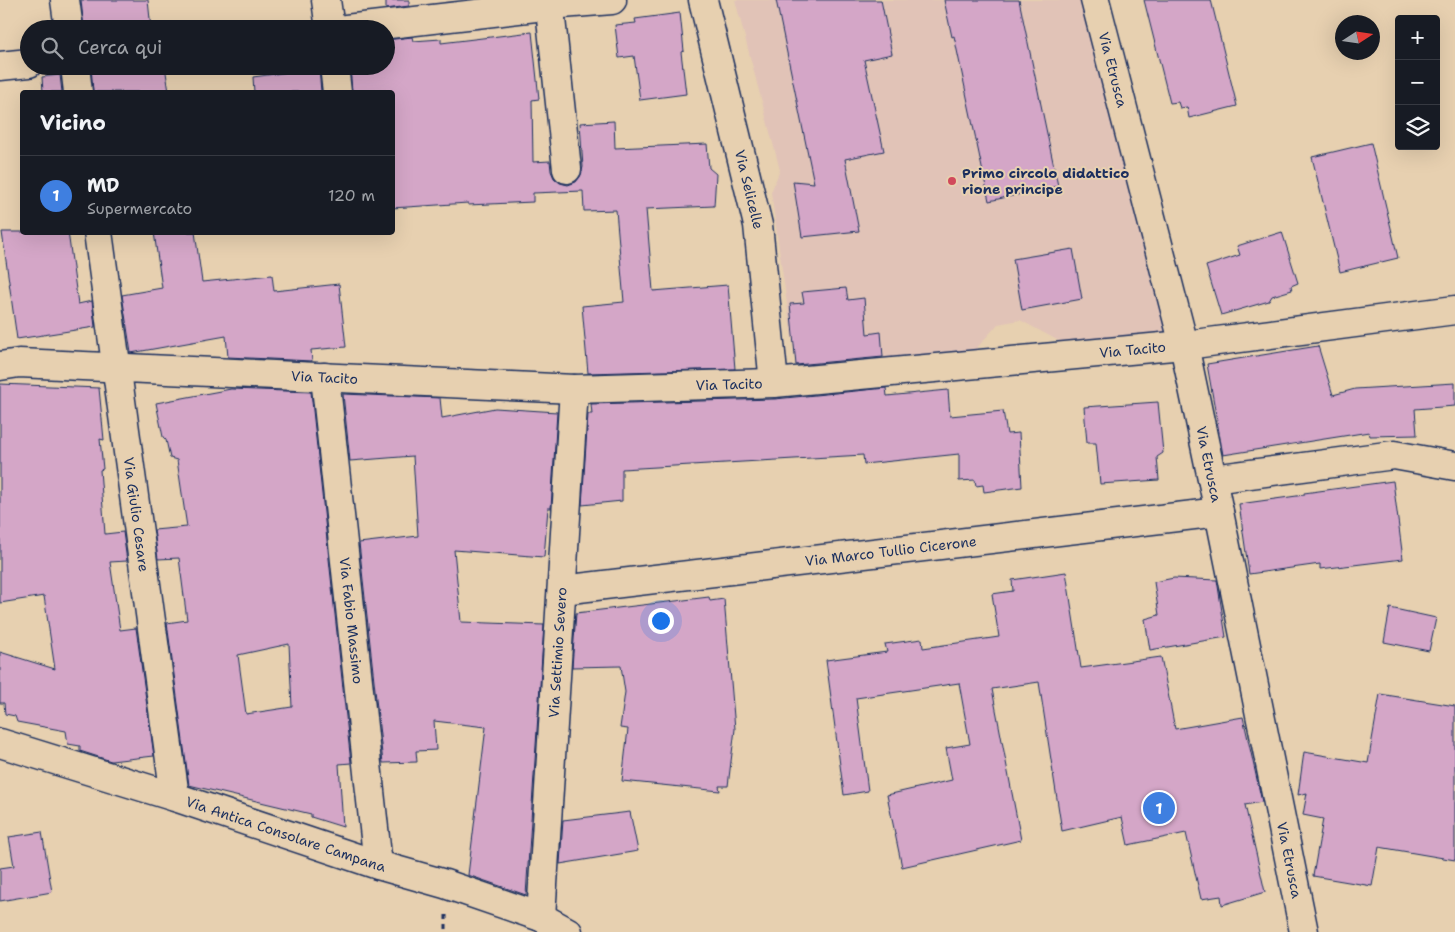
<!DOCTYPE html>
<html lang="it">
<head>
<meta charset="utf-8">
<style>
  :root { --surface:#171b24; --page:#242831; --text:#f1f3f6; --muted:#9ea1a6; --line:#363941; --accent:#d1495b }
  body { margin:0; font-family:"Shantell Sans",sans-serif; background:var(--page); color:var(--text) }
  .controls { position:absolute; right:15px; top:15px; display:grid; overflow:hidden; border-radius:5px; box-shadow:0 5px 20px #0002 }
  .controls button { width:45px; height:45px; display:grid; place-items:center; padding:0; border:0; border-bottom:1px solid var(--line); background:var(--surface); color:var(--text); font:25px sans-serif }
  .compass { position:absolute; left:1335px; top:15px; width:45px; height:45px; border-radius:50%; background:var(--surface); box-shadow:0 5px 20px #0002; rotate:78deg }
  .you { position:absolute; left:660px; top:620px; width:18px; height:18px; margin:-12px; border:4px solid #fff; border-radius:50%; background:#1a73e8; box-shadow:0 0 0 8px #1a73e833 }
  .badge { display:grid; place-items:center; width:32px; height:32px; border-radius:50%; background:var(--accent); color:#fff; font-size:16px; font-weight:700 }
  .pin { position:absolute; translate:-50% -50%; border:2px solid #fff; box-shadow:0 1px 5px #0006 }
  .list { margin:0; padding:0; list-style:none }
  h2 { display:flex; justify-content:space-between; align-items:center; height:65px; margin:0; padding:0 20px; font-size:21px }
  h2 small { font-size:16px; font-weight:400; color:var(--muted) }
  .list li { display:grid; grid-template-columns:32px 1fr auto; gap:15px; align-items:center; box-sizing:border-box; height:80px; padding:0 20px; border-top:1px solid var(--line) }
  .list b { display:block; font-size:19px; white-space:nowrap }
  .list p { margin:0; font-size:16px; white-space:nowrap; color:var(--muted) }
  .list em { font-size:16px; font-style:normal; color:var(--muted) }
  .icon { flex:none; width:28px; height:28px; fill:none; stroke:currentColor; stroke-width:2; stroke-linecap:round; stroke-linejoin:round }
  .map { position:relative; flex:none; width:1455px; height:932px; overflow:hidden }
  .search { position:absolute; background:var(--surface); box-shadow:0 5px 20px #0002; left:20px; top:20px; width:375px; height:55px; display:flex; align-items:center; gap:12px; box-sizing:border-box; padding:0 18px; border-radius:28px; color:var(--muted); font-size:19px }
  .panel { position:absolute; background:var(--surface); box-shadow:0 5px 20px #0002; left:20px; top:90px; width:375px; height:145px; border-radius:5px }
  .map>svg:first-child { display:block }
  .built { fill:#e1c3b7 }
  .building { fill:#d4a6c7; stroke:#1b2f5e; fill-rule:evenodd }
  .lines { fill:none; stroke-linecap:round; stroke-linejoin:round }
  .street-casing { stroke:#1b2f5e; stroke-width:31 }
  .path { stroke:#1b2f5e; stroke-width:3; stroke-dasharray:5 4; stroke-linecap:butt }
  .street { stroke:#e7d0b0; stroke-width:28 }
  .poi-dot { fill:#d1495b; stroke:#e7d0b0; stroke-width:2 }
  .labels { text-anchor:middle; stroke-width:4; stroke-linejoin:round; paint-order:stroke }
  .street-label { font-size:14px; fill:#1b2f5e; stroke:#e7d0b0 }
  .poi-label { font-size:14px; font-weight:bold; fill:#1b2f5e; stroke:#e7d0b0; text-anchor:start }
</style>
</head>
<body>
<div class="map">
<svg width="1455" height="932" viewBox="0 0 1455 932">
  <rect width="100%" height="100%" fill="#e7d0b0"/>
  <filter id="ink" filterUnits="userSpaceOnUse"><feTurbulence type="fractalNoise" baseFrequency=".02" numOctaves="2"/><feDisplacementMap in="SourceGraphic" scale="10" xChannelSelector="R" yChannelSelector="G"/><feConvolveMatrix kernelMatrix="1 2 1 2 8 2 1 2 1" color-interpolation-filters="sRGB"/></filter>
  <g filter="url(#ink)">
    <polygon class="built" points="735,0 1082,0 1169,332 1070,347 1020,320 998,324 968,358 797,374 771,192 780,170"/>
    <g class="building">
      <polygon points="81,0 148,0 151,29 84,29"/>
      <polygon points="386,0 409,0 409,6 386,9"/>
      <polygon points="776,0 881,0 892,54 864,60 884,151 845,159 859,231 802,237 793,181 814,183"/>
      <polygon points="944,0 1019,0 1058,186 989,201 954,36 952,37"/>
      <polygon points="1144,0 1211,0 1237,106 1189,118 1187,107 1180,108 1178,102 1170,103"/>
      <polygon points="680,13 684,51 681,52 686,94 640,100 634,56 619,58 615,25 636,23 635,19"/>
      <polygon points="532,32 539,99 532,100 533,162 550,161 551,171 554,178 560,183 568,185 576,182 581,175 583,167 580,123 614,121 615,148 707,144 709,168 716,174 714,206 646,209 653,291 728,285 735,369 588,373 582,306 624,302 616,210 584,211 583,191 533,193 533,202 468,205 468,203 392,208 392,92 352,92 350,66 386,66 386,40 412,37 413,41 441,39 441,43"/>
      <polygon points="91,66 165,66 169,92 93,92"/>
      <polygon points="319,68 321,92 254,92 253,77"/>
      <polygon points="60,75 62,92 43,92 42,77"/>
      <polygon points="1371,143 1398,258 1340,272 1312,157"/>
      <polygon points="2,232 68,232 78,304 92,301 95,327 17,339"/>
      <polygon points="154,232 195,232 202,282 272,275 274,291 339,284 346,347 311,350 312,361 228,357 226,336 131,353 122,295 162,288"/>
      <polygon points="1282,232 1298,283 1291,286 1292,290 1272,296 1269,301 1221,315 1206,266 1240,255 1237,246"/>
      <polygon points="1073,249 1082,299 1022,310 1013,259"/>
      <polygon points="846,288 848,300 864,298 867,334 881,332 883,357 796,365 790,304 804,303 802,292"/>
      <polygon points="1318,346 1333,395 1355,389 1455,383 1455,406 1415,409 1417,435 1370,436 1369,432 1223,455 1207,364"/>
      <polygon points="0,384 99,388 104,440 100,439 103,469 100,470 105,534 123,532 127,561 110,562 120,630 136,628 154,756 111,761 80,751 80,746 68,744 66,731 17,722 15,716 5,714 4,703 0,703 0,652 55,669 44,596 0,603"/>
      <polygon points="886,388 887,396 948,390 950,416 1003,411 1007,434 1019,433 1022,487 984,492 983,485 976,486 975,480 959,481 959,454 864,464 863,455 622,469 622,501 582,505 588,414 592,414 591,404 775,399"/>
      <path d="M 231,389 L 311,392 L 351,763 L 339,764 L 343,827 L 311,817 L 311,814 L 189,785 L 167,623 L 187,620 L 179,558 L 158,559 L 154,530 L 187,527 L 177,460 L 170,458 L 166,440 L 163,437 L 156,403 ZM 289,644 L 292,707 L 246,714 L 238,655 Z"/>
      <polygon points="343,394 440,398 442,418 495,408 557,412 551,508 548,508 544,557 454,550 461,622 544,625 526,895 468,875 486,727 434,721 436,750 416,751 417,762 383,763 359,543 418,536 413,456 350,461"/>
      <polygon points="1158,402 1163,453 1157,457 1159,480 1100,484 1096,443 1087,443 1084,407"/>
      <polygon points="1393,481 1403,559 1320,569 1320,564 1249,574 1239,504 1304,495 1304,493"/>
      <polygon points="1066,572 1081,668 1161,657 1175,729 1243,717 1262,802 1245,805 1265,892 1222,905 1221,896 1201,899 1186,833 1128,845 1122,817 1062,831 1039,682 992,689 1021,840 902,867 887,795 952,780 946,748 970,744 959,683 856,698 868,791 844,795 826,660 887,652 885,644 922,639 923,648 999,637 992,594 1013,591 1012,580"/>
      <polygon points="1174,578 1217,580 1226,637 1150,650 1145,619 1159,615 1154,582"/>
      <polygon points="709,597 710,601 724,599 735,729 728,786 719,786 720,791 622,781 628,729 620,728 625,692 621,666 572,667 576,613"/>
      <polygon points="1390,608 1436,618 1429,651 1384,642"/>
      <polygon points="1380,694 1455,706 1455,860 1379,847 1372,886 1313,876 1323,819 1303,815 1307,793 1298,795 1304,752 1368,763"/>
      <polygon points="630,812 638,851 560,864 563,820"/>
      <polygon points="42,832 52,892 0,901 0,868 14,866 9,837"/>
    </g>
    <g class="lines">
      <g class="street-casing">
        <g id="street">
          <polyline points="65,0 69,29"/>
          <polyline points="326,0 330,29"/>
          <polyline points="549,0 567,169"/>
          <path id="s1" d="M 703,0 L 758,225 L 774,383"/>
          <path id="s2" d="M 1095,0 L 1184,345 L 1219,512 L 1304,932"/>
          <polyline points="346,29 562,4 612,0"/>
          <polyline points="0,66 29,63"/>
          <polyline points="75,66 78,92"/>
          <polyline points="334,66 337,92"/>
          <path id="s3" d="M 98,232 L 175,797"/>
          <path id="s4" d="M 0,366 L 19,363 L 574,389 L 774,383 L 1194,344 L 1455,310"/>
          <path id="s5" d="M 325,377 L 378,865"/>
          <polyline points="1212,479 1394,455 1455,466"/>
          <path id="s6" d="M 562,590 L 1219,512"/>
          <path id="s7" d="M 0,743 L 175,797 L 378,865 L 445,884 L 541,917 L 568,932"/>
          <path id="s8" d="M 541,917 L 574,389"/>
        </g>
      </g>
      <polyline class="path" points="446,915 446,932"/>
      <use href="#street" class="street"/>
    </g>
  </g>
  <circle class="poi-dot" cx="952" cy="181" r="5"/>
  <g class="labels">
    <g class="street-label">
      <text dy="5" stroke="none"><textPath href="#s2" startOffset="72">Via Etrusca</textPath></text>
      <text dy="5" stroke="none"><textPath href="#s1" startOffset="195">Via Selicelle</textPath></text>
      <text dy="5" stroke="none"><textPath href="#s4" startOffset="1135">Via Tacito</textPath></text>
      <text dy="5" stroke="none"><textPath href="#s4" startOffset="325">Via Tacito</textPath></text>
      <text dy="5" stroke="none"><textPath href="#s4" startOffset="730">Via Tacito</textPath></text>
      <text dy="5" stroke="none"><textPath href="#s2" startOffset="478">Via Etrusca</textPath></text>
      <text dy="5" stroke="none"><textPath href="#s3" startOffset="285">Via Giulio Cesare</textPath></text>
      <text dy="5" stroke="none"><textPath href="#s6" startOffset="331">Via Marco Tullio Cicerone</textPath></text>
      <text dy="5" stroke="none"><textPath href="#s5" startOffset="245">Via Fabio Massimo</textPath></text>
      <text dy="5" stroke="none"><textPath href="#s8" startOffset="265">Via Settimio Severo</textPath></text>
      <text dy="5" stroke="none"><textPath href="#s7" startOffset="300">Via Antica Consolare Campana</textPath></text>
      <text dy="5" stroke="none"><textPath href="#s2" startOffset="882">Via Etrusca</textPath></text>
    </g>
    <g class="poi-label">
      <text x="962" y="178">Primo circolo didattico<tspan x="962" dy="16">rione principe</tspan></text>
    </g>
  </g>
</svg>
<div class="controls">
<button>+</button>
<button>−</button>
<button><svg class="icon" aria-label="layers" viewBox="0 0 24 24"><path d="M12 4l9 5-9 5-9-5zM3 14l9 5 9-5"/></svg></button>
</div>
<svg class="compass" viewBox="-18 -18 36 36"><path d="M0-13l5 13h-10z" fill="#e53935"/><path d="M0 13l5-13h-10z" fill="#9ea1a6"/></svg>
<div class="you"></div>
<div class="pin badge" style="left:1159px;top:808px;background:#3f7fe0">1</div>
<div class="search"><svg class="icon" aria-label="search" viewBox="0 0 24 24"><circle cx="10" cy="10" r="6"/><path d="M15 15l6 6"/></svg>Cerca qui</div>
<section class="panel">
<h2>Vicino<small></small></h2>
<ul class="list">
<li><span class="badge" style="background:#3f7fe0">1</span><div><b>MD</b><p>Supermercato</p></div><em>120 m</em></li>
</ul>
</section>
</div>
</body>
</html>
